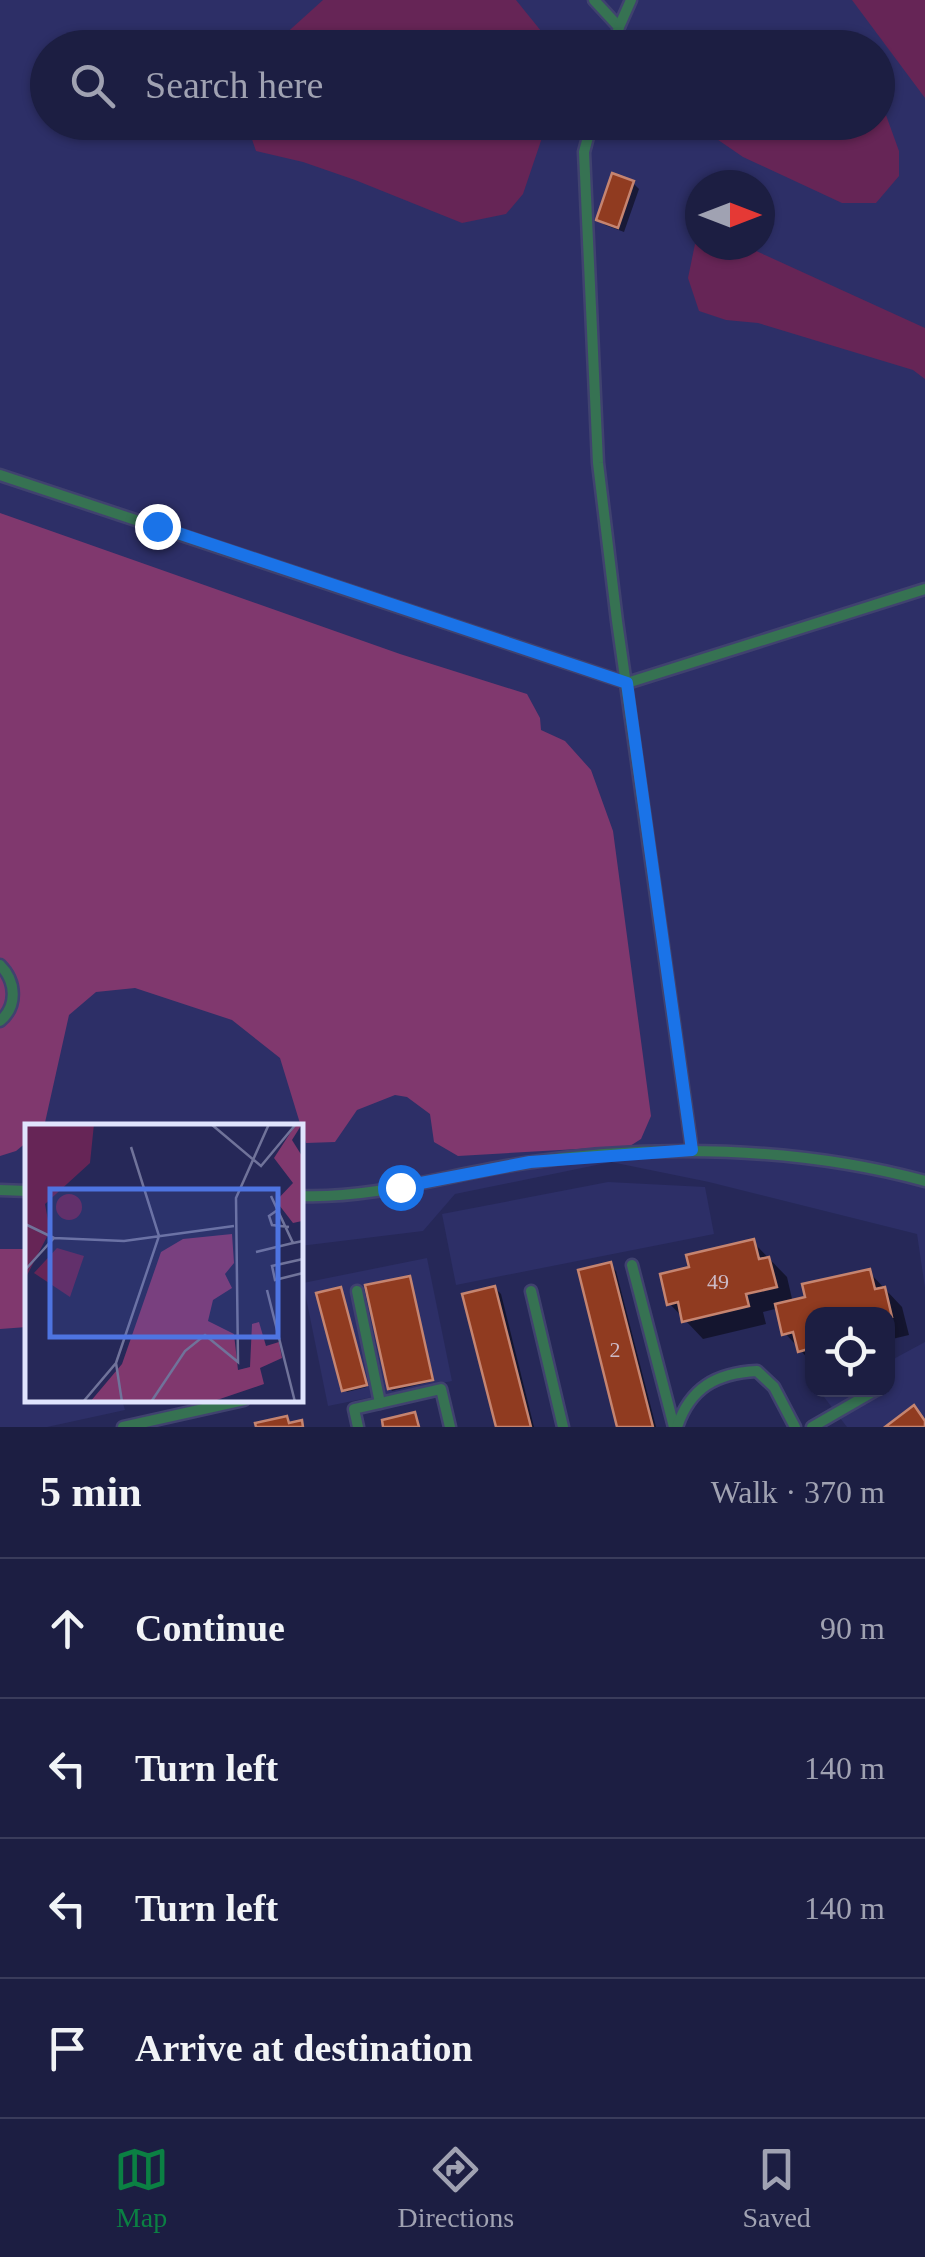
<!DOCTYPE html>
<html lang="en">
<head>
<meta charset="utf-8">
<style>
  :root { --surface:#1c1e42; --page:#292b4d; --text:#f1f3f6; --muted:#a0a2b2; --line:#3a3c5b; --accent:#0b8043 }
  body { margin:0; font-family:"Times New Roman",serif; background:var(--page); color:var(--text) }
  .controls { position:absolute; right:30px; bottom:30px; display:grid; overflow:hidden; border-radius:20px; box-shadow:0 2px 8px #0004 }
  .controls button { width:90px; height:90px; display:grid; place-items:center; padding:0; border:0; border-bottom:2px solid var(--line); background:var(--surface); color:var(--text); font:50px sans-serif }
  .compass { position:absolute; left:685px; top:170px; width:90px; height:90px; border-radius:50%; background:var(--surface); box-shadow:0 2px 8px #0004; rotate:90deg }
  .stop { position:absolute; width:30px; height:30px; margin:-22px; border:8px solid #1a73e8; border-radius:50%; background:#fff }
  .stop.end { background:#1a73e8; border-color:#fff; box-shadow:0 2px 10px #0008 }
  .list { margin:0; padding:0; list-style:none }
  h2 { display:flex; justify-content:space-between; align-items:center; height:130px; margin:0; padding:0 40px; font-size:42px }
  h2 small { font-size:32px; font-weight:400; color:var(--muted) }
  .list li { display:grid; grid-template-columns:65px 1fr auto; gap:30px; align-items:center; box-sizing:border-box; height:140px; padding:0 40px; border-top:2px solid var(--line) }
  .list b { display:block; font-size:38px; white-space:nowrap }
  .list em { font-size:32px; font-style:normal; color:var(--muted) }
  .icon { flex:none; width:55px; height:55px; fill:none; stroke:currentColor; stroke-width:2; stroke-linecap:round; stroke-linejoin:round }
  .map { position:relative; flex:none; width:925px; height:1427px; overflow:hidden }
  .search { position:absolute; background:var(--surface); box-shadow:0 2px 8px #0004; left:30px; right:30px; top:30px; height:110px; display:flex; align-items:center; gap:25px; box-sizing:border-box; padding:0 35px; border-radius:55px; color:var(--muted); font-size:38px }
  .sheet { height:690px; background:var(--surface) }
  nav { display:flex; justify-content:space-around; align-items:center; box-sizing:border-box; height:140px; border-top:2px solid var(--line); background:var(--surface); font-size:28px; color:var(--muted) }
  nav a { display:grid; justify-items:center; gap:5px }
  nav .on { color:var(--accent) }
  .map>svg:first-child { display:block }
  .built { fill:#2d2f67; fill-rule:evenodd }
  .green { fill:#662556 }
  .forest { fill:#80386e }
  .shadow { fill:#0007 }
  .building { fill:#903b20; stroke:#c58470; stroke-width:2.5 }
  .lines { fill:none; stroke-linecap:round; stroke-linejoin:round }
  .service-casing { stroke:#40426f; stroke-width:15 }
  .service { stroke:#367252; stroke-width:10 }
  .route { stroke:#1a73e8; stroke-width:12 }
  .labels { text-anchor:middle; stroke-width:9; stroke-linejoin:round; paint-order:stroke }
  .number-label { font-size:22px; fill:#ccbac6 }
  .inset-road { fill:none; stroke:#70739a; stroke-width:2.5 }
  .view { fill:#4e74e1; fill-opacity:0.15; stroke:#4e74e1; stroke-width:5 }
  .inset-edge { fill:none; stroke:#e0e4fd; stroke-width:5 }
</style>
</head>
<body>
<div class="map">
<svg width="925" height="1427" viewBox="0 0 925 1427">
  <rect width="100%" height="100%" fill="#262858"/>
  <g class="built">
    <path d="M 0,0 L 925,0 L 925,1288 L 917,1234 L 709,1182 L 611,1162 L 455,1194 L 423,1231 L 300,1246 L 300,1127 L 28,1127 L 27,1274 L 0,1277 ZM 48,48 L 878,48 L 878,122 L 48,122 ZM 700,185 L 760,185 L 760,245 L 700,245 Z"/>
    <polygon points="608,1182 705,1187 714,1234 456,1285 442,1214"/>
    <polygon points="427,1258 452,1381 328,1406 303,1283"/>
    <polygon points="27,1313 28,1400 122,1400 125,1410 47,1427 0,1427 0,1318"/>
    <polygon points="925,1342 925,1427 847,1427 824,1397 837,1390 888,1390 888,1362"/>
  </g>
  <g class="green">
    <polygon points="323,0 516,0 554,47 271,47"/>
    <polygon points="852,0 925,0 925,98"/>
    <polygon points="878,93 899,151 899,176 876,203 842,203 743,157 711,135 707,123 878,122"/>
    <polygon points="246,122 547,122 547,123 523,194 506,214 462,223 355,180 303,162 256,151"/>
    <polygon points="695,244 743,245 925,328 925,379 913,370 758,323 726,320 699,311 688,278"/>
  </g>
  <g class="forest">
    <polygon points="0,513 400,654 527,694 540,718 541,730 565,741 591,770 613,831 651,1116 641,1139 630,1146 458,1156 434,1142 430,1114 407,1097 395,1095 357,1110 335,1142 306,1143 280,1058 232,1020 135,988 96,992 69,1015 44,1127 28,1127 27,1142 16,1151 0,1156"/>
    <polygon points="0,1249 27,1249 27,1327 0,1329"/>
  </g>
  <g class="shadow">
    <polygon points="633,183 639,189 624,232 605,225 599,219"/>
    <polygon points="753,1242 787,1277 793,1303 869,1272 902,1307 909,1335 888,1340 888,1314 812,1314 812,1363 785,1333 779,1308 763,1312 766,1324 703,1339 669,1303 692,1269"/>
    <polygon points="610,1265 616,1271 656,1427 620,1427"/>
    <polygon points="410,1278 434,1381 392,1391 390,1388"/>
    <polygon points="495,1288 501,1294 534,1427 498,1427"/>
    <polygon points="340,1290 367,1387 347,1392 344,1390"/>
  </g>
  <g class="building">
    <polygon points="612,173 634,181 618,228 596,220"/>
    <polygon points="754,1239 759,1259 769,1257 777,1287 746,1294 749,1306 682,1322 678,1302 667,1305 660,1274 689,1267 686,1255"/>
    <polygon points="611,1262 653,1427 617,1427 578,1270"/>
    <polygon points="870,1269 875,1289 885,1287 892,1317 888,1318 888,1314 812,1314 812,1348 798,1352 793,1332 782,1335 775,1304 805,1297 802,1284"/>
    <polygon points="410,1276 433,1380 388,1389 365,1285"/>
    <polygon points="495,1286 531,1427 496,1427 462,1294"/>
    <polygon points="341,1287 367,1385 342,1391 316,1293"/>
    <polygon points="914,1405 925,1421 925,1427 885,1427"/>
    <polygon points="415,1412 419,1427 383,1427 382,1420"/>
    <polygon points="287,1416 289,1423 302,1420 303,1427 256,1427 255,1423"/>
  </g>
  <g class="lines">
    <g class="service-casing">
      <g id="service">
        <polyline points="594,0 619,27 613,48"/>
        <polyline points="619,27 631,0"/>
        <polyline points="592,122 584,152 598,463 617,621 692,1150"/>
        <polyline points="0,475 627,683 925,589"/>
        <path d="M 0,965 C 16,981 18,1006 0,1021"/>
        <polyline points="0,1190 28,1191"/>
        <path d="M 300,1196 C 375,1199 451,1174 525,1163 C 653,1143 800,1147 925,1181"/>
        <polyline points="632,1265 674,1427"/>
        <polyline points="357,1291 380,1403"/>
        <polyline points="531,1291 563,1427"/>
        <polyline points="123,1427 244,1400"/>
        <polyline points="358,1427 354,1409 441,1389 450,1427"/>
        <path d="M 677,1427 C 690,1388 716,1373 757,1371 L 774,1387 L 795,1427"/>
        <polyline points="812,1427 876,1390"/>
      </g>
    </g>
    <use href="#service" class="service"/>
  </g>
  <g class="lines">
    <polyline class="route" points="157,526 627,683 692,1150 530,1162 400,1187"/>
  </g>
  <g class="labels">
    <g class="number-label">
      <text x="718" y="1289">49</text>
      <text x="615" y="1357">2</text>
    </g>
  </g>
  <g transform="translate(25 1124)">
    <rect width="278" height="278" fill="#262858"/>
    <path d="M 0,0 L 69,0 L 65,39 L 20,80 L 25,107 L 0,155 ZM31 83a13 13 0 1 1 26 0a13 13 0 1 1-26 0ZM 32,124 L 59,132 L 45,173 L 9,149 Z" fill="#662556"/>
    <path d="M 271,0 L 277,0 L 267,16 L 277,32 L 277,97 L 268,99 L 251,77 L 268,59 L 249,34 ZM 207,110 L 209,139 L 200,150 L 207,164 L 188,176 L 183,197 L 209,210 L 213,246 L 225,243 L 227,200 L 234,198 L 241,222 L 254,218 L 257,234 L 235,244 L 239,260 L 189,277 L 65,278 L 97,240 L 136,128 L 158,115 Z" fill="#80386e"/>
    <path class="inset-road" d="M 186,0 L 236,42 L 271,0M 246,72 L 268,119 L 278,117M 254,85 L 244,92 L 247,101 L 264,103M 0,100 L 29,114M 231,128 L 268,119M 278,135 L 247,142 L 250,156 L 278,149M 0,146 L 29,114 L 99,117 L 209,102M 242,166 L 270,278M 91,239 L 97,278M 58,278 L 91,239 L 134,112 L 106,23M 126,278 L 160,227 L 180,211 L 213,238 L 211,74 L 244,0"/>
    <path class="view" d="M 25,65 L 253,65 L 253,213 L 25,213 Z"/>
    <rect width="278" height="278" class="inset-edge"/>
  </g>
</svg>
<div class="controls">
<button><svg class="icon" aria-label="locate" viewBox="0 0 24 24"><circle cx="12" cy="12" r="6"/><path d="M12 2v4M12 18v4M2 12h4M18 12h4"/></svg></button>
</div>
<svg class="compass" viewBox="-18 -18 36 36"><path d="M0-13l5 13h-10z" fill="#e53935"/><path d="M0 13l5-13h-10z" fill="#a0a2b2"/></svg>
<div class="stop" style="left:400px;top:1187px"></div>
<div class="stop end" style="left:157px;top:526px"></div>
<div class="search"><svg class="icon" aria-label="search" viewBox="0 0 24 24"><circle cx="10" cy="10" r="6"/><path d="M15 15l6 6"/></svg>Search here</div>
</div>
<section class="sheet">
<h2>5 min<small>Walk · 370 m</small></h2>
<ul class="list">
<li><svg class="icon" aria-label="ahead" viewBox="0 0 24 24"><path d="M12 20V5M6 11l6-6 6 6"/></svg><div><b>Continue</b></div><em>90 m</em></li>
<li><svg class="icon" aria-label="left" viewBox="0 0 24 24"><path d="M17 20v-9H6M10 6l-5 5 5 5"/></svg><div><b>Turn left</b></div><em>140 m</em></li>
<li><svg class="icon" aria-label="left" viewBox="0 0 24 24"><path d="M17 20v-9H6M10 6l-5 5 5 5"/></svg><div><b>Turn left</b></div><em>140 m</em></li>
<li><svg class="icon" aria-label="arrive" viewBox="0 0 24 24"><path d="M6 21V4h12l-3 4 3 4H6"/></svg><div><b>Arrive at destination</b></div></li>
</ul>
</section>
<nav>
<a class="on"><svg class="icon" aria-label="map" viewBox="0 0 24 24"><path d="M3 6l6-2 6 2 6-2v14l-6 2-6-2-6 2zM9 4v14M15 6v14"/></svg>Map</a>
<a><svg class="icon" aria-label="directions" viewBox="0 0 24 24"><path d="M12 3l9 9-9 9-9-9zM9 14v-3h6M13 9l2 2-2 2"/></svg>Directions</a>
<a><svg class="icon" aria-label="saved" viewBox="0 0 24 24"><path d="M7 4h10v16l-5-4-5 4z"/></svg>Saved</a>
</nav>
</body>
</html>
